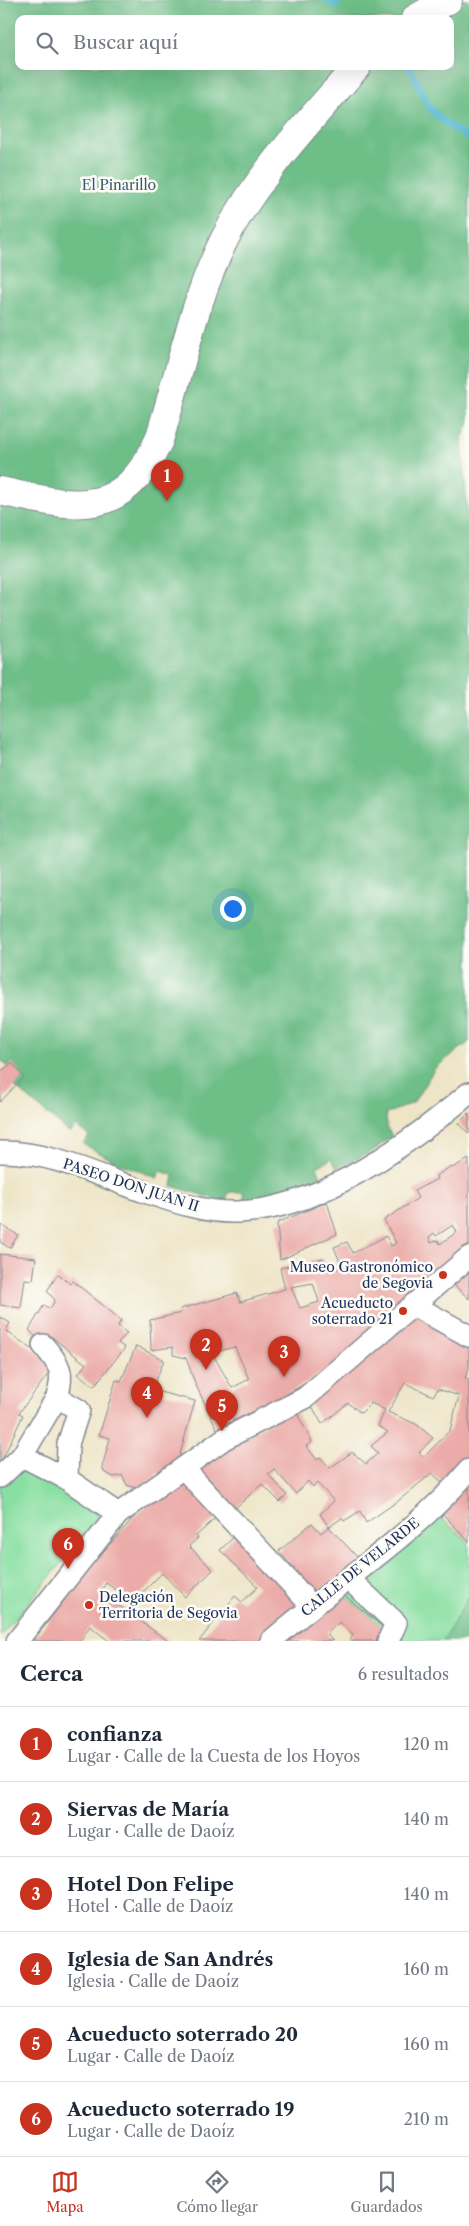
<!DOCTYPE html>
<html lang="es">
<head>
<meta charset="utf-8">
<style>
  :root { --surface:#fff; --page:#f6f6f7; --text:#1f2937; --muted:#747a83; --line:#e0e1e3; --accent:#c8321e }
  body { margin:0; font-family:"Libre Caslon Text",serif; background:var(--page); color:var(--text) }
  .you { position:absolute; left:232px; top:908px; width:18px; height:18px; margin:-12px; border:4px solid #fff; border-radius:50%; background:#1a73e8; box-shadow:0 0 0 8px #1a73e833 }
  .badge { display:grid; place-items:center; width:32px; height:32px; border-radius:50%; background:var(--accent); color:#fff; font-size:16px; font-weight:700 }
  .pin { position:absolute; translate:-50% -41px; filter:drop-shadow(0 1px 2px #0008) }
  .pin::after { content:''; position:absolute; top:26px; width:18px; height:15px; background:inherit; clip-path:polygon(0 0,100% 0,50% 100%) }
  .list { margin:0; padding:0; list-style:none }
  h2 { display:flex; justify-content:space-between; align-items:center; height:65px; margin:0; padding:0 20px; font-size:21px }
  h2 small { font-size:16px; font-weight:400; color:var(--muted) }
  .list li { display:grid; grid-template-columns:32px 1fr auto; gap:15px; align-items:center; box-sizing:border-box; height:75px; padding:0 20px; border-top:1px solid var(--line) }
  .list b { display:block; font-size:19px; white-space:nowrap }
  .list p { margin:0; font-size:16px; white-space:nowrap; color:var(--muted) }
  .list em { font-size:16px; font-style:normal; color:var(--muted) }
  .icon { flex:none; width:28px; height:28px; fill:none; stroke:currentColor; stroke-width:2; stroke-linecap:round; stroke-linejoin:round }
  .map { position:relative; flex:none; width:469px; height:1641px; overflow:hidden }
  .search { position:absolute; background:var(--surface); box-shadow:0 5px 20px #0002; left:15px; right:15px; top:15px; height:55px; display:flex; align-items:center; gap:12px; box-sizing:border-box; padding:0 18px; border-radius:10px; color:var(--muted); font-size:19px }
  .sheet { height:515px; background:var(--surface) }
  nav { display:flex; justify-content:space-around; align-items:center; box-sizing:border-box; height:70px; border-top:1px solid var(--line); background:var(--surface); font-size:14px; color:var(--muted) }
  nav a { display:grid; justify-items:center; gap:2px }
  nav .on { color:var(--accent) }
  .map>svg:first-child { display:block }
  .green { fill:#89dfa2; stroke:#528780 }
  .forest { fill:#6ebe88; stroke:#447673; fill-rule:evenodd }
  .lines { fill:none; stroke-linecap:round; stroke-linejoin:round }
  .stream { stroke:#52b7d0; stroke-width:7 }
  .building { fill:#ebaba8; fill-rule:evenodd }
  .minor-casing { stroke:#848a92; stroke-width:24 }
  .major-casing { stroke:#848a92; stroke-width:30 }
  .minor { stroke:#fff; stroke-width:21 }
  .major { stroke:#fff; stroke-width:28 }
  .poi-dot { fill:#c8321e; stroke:#fdfcf7; stroke-width:2 }
  .labels { text-anchor:middle; stroke-width:5; stroke-linejoin:round; paint-order:stroke }
  .park-label { font-size:14px; fill:#365b6f; stroke:#fdfcf7 }
  .street-label { font-size:14px; fill:#1b2f5e; stroke:#fdfcf7 }
  .poi-label { font-size:14px; fill:#1b2f5e; stroke:#fdfcf7; text-anchor:end }
</style>
</head>
<body>
<div class="map">
<svg width="469" height="1641" viewBox="0 0 469 1641">
  <rect width="100%" height="100%" fill="#fdfcf7"/>
  <filter id="ink" filterUnits="userSpaceOnUse"><feTurbulence type="fractalNoise" baseFrequency=".02" numOctaves="2"/><feDisplacementMap in="SourceGraphic" scale="10" xChannelSelector="R" yChannelSelector="G"/><feConvolveMatrix kernelMatrix="1 2 1 2 8 2 1 2 1" color-interpolation-filters="sRGB"/></filter>
  <filter id="wash" filterUnits="userSpaceOnUse"><feTurbulence type="fractalNoise" baseFrequency=".0096" numOctaves="4" result="noise"/><feDisplacementMap in="SourceGraphic" scale="20" xChannelSelector="R" yChannelSelector="G"/><feGaussianBlur stdDeviation="1.12" result="paint"/><feColorMatrix in="noise" values="0 0 0 0 0 0 0 0 0 0 0 0 0 0 0 0 0 1.4 0 .05"/><feComposite in="paint" operator="in"/></filter>
  <g filter="url(#wash)">
    <rect width="100%" height="100%" fill="#eee5c7"/>
    <g class="green">
      <polygon points="22,1463 101,1516 0,1636 0,1485"/>
      <polygon points="436,1514 469,1542 469,1597 443,1641 399,1641 344,1595"/>
    </g>
    <g class="forest">
      <path d="M 0,0 L 469,0 L 469,423 L 462,438 L 467,509 L 469,513 L 469,1042 L 435,1068 L 413,1103 L 386,1114 L 387,1127 L 392,1136 L 373,1151 L 337,1168 L 331,1159 L 317,1167 L 321,1176 L 271,1200 L 244,1203 L 244,1192 L 229,1192 L 225,1202 L 172,1186 L 174,1175 L 160,1171 L 157,1178 L 116,1162 L 83,1144 L 89,1136 L 76,1126 L 70,1133 L 14,1086 L 24,1077 L 12,1064 L 7,1066 L 0,1059 ZM 19,19 L 450,19 L 450,66 L 19,66 Z"/>
      <polygon points="469,1597 469,1641 443,1641"/>
    </g>
    <g class="lines">
      <g class="stream">
        <polyline points="327,0 337,5"/>
        <path d="M 407,66 C 417,76 419,89 426,101 C 434,117 454,129 468,138"/>
      </g>
    </g>
    <g id="blocks">
      <g class="building">
        <polygon points="12,1063 24,1077 0,1102 0,1072"/>
        <polygon points="469,1113 469,1134 459,1123"/>
        <path d="M 469,1159 L 469,1251 L 328,1370 L 280,1398 L 217,1429 L 195,1383 L 186,1358 L 173,1355 L 173,1347 L 151,1350 L 150,1320 L 181,1313 L 180,1309 L 237,1293 L 240,1302 L 285,1289 L 280,1268 L 323,1258 L 328,1271 L 342,1267 L 334,1247 L 347,1242 L 353,1253 L 386,1236 L 391,1246 L 396,1243 L 384,1220 L 418,1198 L 414,1191 L 437,1179 L 436,1176 L 450,1167 L 452,1168 ZM 453,1225 L 457,1232 L 440,1244 L 438,1240 L 431,1243 L 429,1237 L 434,1233 L 436,1236 ZM 313,1283 L 319,1302 L 300,1308 L 291,1287 ZM 235,1347 L 249,1379 L 232,1388 L 212,1353 Z"/>
        <polygon points="327,1202 337,1234 280,1260 277,1223"/>
        <polygon points="1,1225 18,1235 10,1248 0,1242"/>
        <polygon points="0,1254 36,1258 33,1280 25,1279 21,1308 0,1305"/>
        <polygon points="469,1262 469,1299 449,1280"/>
        <polygon points="58,1274 70,1284 73,1281 121,1320 118,1326 127,1333 118,1343 125,1348 94,1386 78,1374 86,1364 48,1334 41,1342 29,1330 44,1305 50,1309 55,1300 47,1291"/>
        <path d="M 414,1310 L 469,1341 L 469,1368 L 465,1378 L 469,1380 L 469,1464 L 446,1486 L 432,1473 L 398,1501 L 366,1523 L 360,1511 L 344,1521 L 342,1518 L 329,1527 L 361,1561 L 315,1593 L 279,1551 L 312,1523 L 321,1533 L 329,1527 L 320,1514 L 334,1501 L 317,1483 L 313,1487 L 308,1481 L 296,1494 L 274,1469 L 268,1474 L 287,1495 L 280,1502 L 262,1484 L 232,1511 L 191,1470 L 294,1408 L 312,1442 L 306,1446 L 317,1460 L 320,1457 L 330,1468 L 352,1452 L 366,1464 L 378,1453 L 371,1446 L 388,1432 L 378,1426 L 385,1410 L 371,1403 L 361,1413 L 348,1403 L 322,1424 L 308,1399 ZM 405,1383 L 433,1396 L 438,1389 L 459,1396 L 450,1430 L 424,1457 L 419,1453 L 433,1438 L 416,1424 L 388,1412 Z"/>
        <polygon points="0,1317 10,1323 6,1331 55,1365 19,1413 23,1415 0,1464"/>
        <polygon points="136,1346 164,1360 152,1390 195,1401 176,1468 166,1475 157,1473 155,1477 139,1489 127,1485 122,1475 114,1477 105,1473 102,1467 110,1438 99,1435 116,1380 121,1381"/>
        <polygon points="184,1474 221,1513 196,1536 198,1538 189,1546 213,1570 185,1597 162,1573 133,1602 106,1583 100,1592 168,1641 109,1641 90,1626 80,1641 33,1641 88,1569 135,1516"/>
        <polygon points="469,1481 469,1542 440,1511"/>
        <polygon points="237,1534 301,1601 264,1641 199,1641 235,1596 242,1602 258,1587 220,1550"/>
        <polygon points="344,1595 384,1628 378,1641 350,1641 353,1634 340,1622 328,1631 328,1636 333,1641 278,1641"/>
      </g>
    </g>
  </g>
  <g filter="url(#ink)">
    <use href="#blocks" fill-opacity="0" stroke="#848a92" stroke-width="1"/>
    <g class="lines">
      <g class="minor-casing">
        <g id="minor">
          <path d="M 0,1152 C 50,1151 99,1176 145,1192 C 174,1202 206,1213 237,1212 C 319,1210 409,1144 469,1093"/>
          <polyline points="413,1305 469,1336"/>
          <path d="M 43,1345 C 60,1365 65,1372 57,1397"/>
          <polyline points="184,1469 312,1606"/>
          <polyline points="0,1477 22,1456"/>
          <polyline points="67,1479 22,1456 57,1397 79,1410 68,1444 67,1479 118,1514"/>
          <polyline points="349,1579 396,1623 388,1641"/>
          <polyline points="17,1641 118,1514 224,1439 305,1398 469,1257"/>
          <path d="M 271,1641 C 337,1583 412,1537 469,1470"/>
        </g>
      </g>
      <g class="major-casing">
        <g id="major">
          <polyline points="415,19 448,0"/>
          <path d="M 0,491 C 75,507 121,522 159,440 C 180,373 193,301 225,238 C 258,174 310,121 357,66"/>
        </g>
      </g>
      <use href="#minor" class="minor"/>
      <use href="#major" class="major"/>
    </g>
  </g>
  <g class="poi-dot">
    <circle cx="443" cy="1275" r="5"/>
    <circle cx="403" cy="1311" r="5"/>
    <circle cx="89" cy="1605" r="5"/>
  </g>
  <g class="labels">
    <g class="park-label">
      <text x="119" y="190">El Pinarillo</text>
    </g>
    <g class="street-label">
      <text transform="translate(131 1185) rotate(18)" y="5">PASEO DON JUAN II</text>
      <text transform="translate(360 1567) rotate(-39)" y="5">CALLE DE VELARDE</text>
    </g>
    <g class="poi-label">
      <text x="433" y="1272">Museo Gastronómico<tspan x="433" dy="16">de Segovia</tspan></text>
      <text x="393" y="1308">Acueducto<tspan x="393" dy="16">soterrado 21</tspan></text>
      <text x="99" y="1602" text-anchor="start">Delegación<tspan x="99" dy="16">Territoria de Segovia</tspan></text>
    </g>
  </g>
</svg>
<div class="you"></div>
<div class="pin badge" style="left:167px;top:501px">1</div>
<div class="pin badge" style="left:206px;top:1370px">2</div>
<div class="pin badge" style="left:284px;top:1377px">3</div>
<div class="pin badge" style="left:147px;top:1418px">4</div>
<div class="pin badge" style="left:222px;top:1431px">5</div>
<div class="pin badge" style="left:68px;top:1569px">6</div>
<div class="search"><svg class="icon" aria-label="search" viewBox="0 0 24 24"><circle cx="10" cy="10" r="6"/><path d="M15 15l6 6"/></svg>Buscar aquí</div>
</div>
<section class="sheet">
<h2>Cerca<small>6 resultados</small></h2>
<ul class="list">
<li><span class="badge">1</span><div><b>confianza</b><p>Lugar · Calle de la Cuesta de los Hoyos</p></div><em>120 m</em></li>
<li><span class="badge">2</span><div><b>Siervas de María</b><p>Lugar · Calle de Daoíz</p></div><em>140 m</em></li>
<li><span class="badge">3</span><div><b>Hotel Don Felipe</b><p>Hotel · Calle de Daoíz</p></div><em>140 m</em></li>
<li><span class="badge">4</span><div><b>Iglesia de San Andrés</b><p>Iglesia · Calle de Daoíz</p></div><em>160 m</em></li>
<li><span class="badge">5</span><div><b>Acueducto soterrado 20</b><p>Lugar · Calle de Daoíz</p></div><em>160 m</em></li>
<li><span class="badge">6</span><div><b>Acueducto soterrado 19</b><p>Lugar · Calle de Daoíz</p></div><em>210 m</em></li>
</ul>
</section>
<nav>
<a class="on"><svg class="icon" aria-label="map" viewBox="0 0 24 24"><path d="M3 6l6-2 6 2 6-2v14l-6 2-6-2-6 2zM9 4v14M15 6v14"/></svg>Mapa</a>
<a><svg class="icon" aria-label="directions" viewBox="0 0 24 24"><path d="M12 3l9 9-9 9-9-9zM9 14v-3h6M13 9l2 2-2 2"/></svg>Cómo llegar</a>
<a><svg class="icon" aria-label="saved" viewBox="0 0 24 24"><path d="M7 4h10v16l-5-4-5 4z"/></svg>Guardados</a>
</nav>
</body>
</html>
